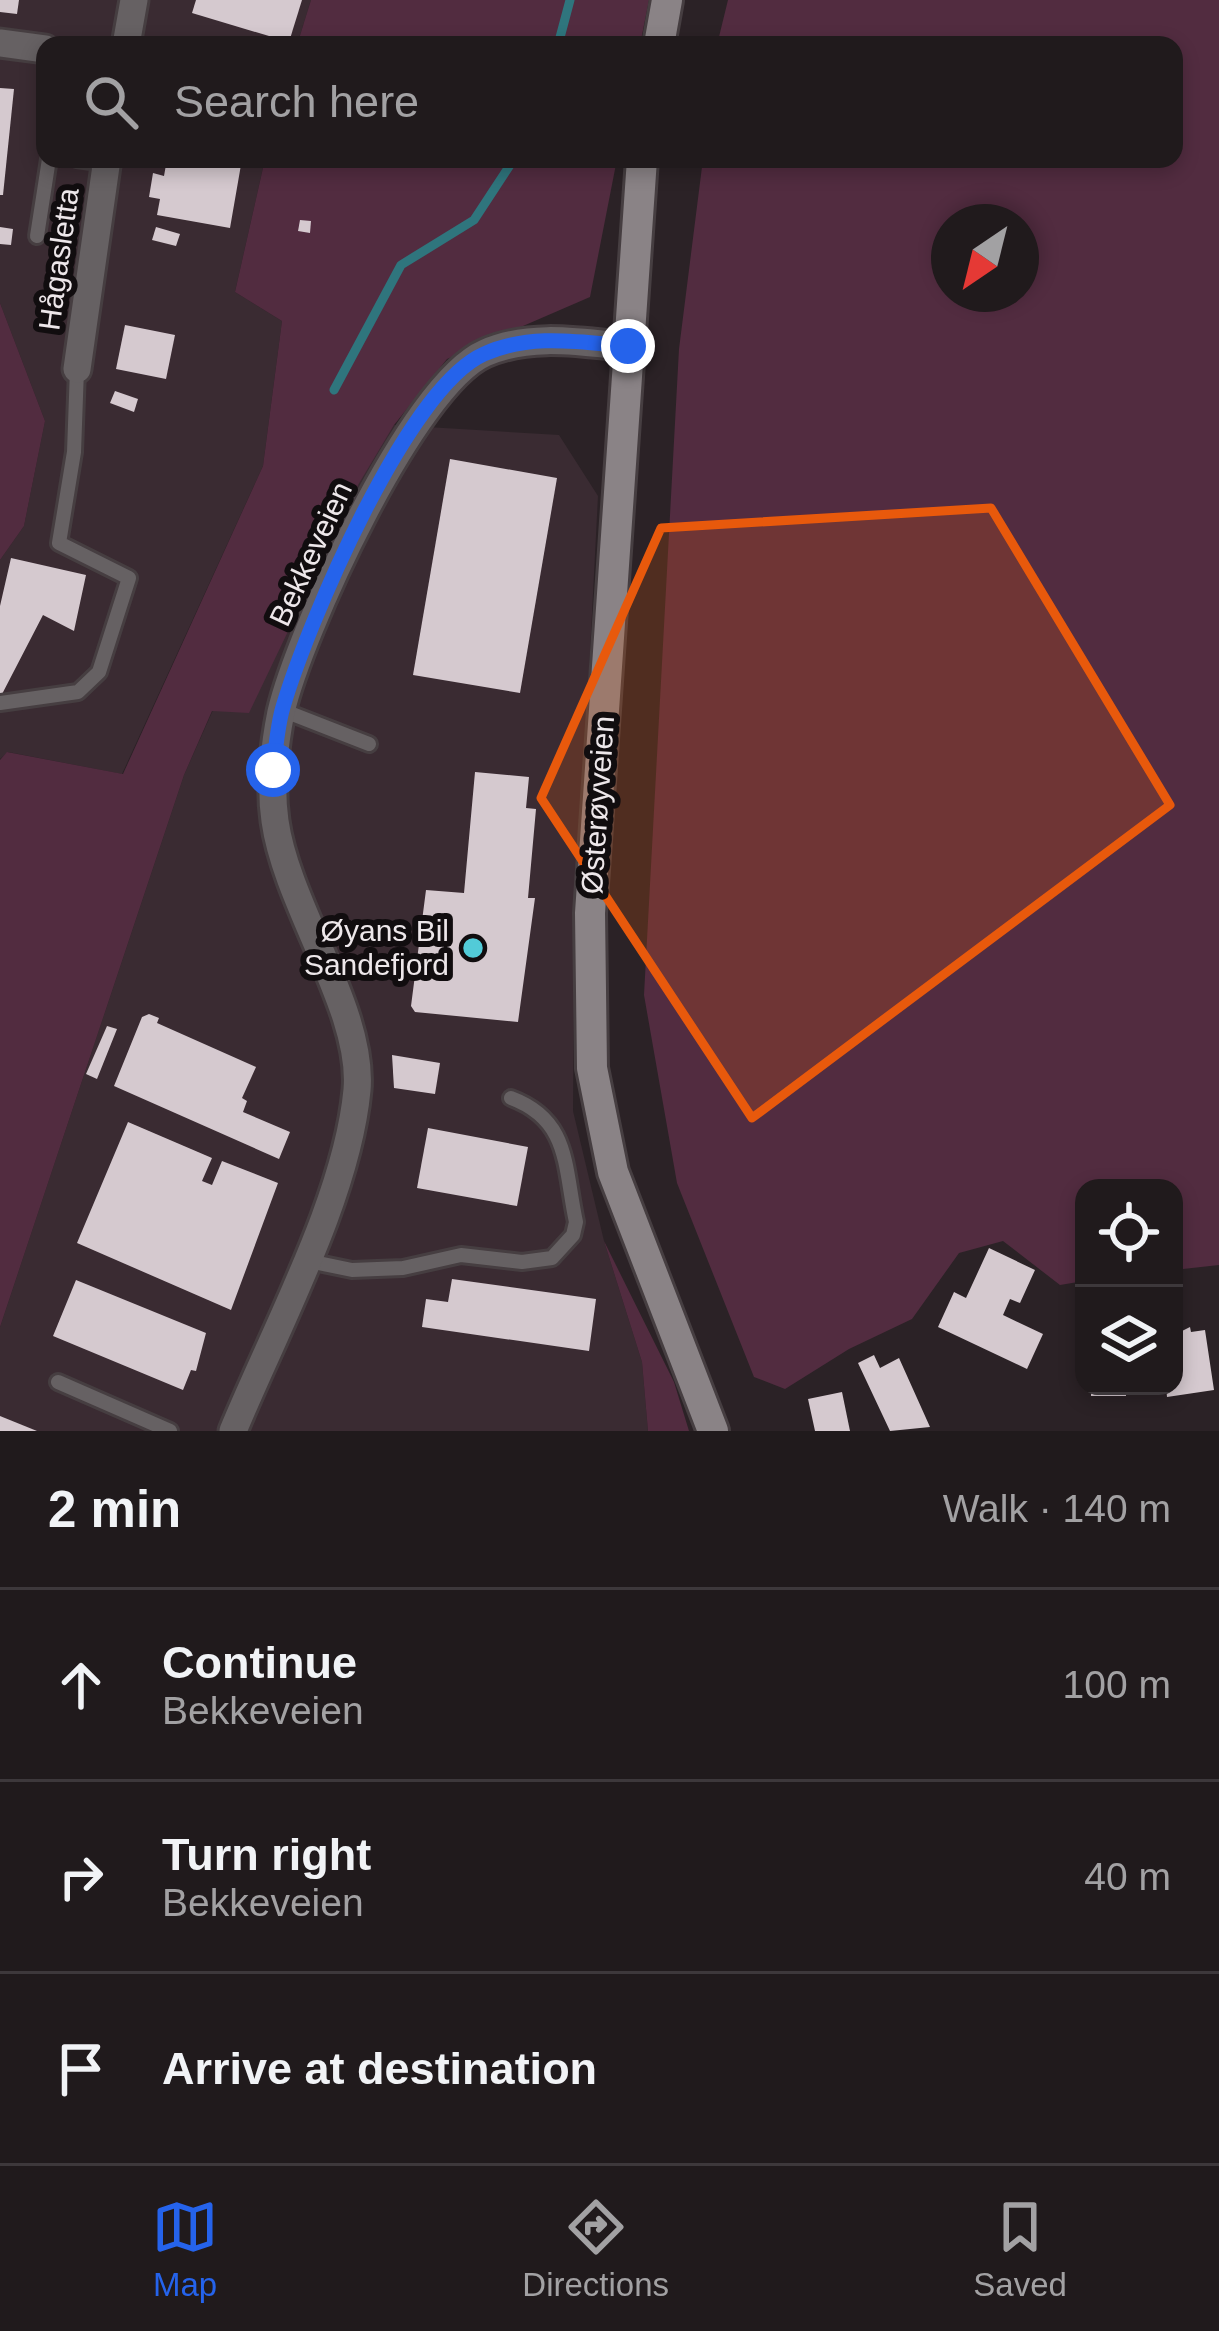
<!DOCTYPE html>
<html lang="en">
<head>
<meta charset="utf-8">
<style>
  :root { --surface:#201a1c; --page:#2d2729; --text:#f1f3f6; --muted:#a2a1a3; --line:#3d383b; --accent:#2563eb }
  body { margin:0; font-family:Helvetica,sans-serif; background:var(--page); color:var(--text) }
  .controls { position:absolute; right:36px; bottom:36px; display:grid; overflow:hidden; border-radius:24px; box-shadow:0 6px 18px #0003 }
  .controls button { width:108px; height:108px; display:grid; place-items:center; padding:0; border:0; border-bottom:3px solid var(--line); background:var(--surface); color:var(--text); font:60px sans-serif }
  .compass { position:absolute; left:931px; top:204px; width:108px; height:108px; border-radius:50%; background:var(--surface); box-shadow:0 6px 18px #0003; rotate:215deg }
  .stop { position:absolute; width:36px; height:36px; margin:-27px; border:9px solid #2563eb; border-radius:50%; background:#fff }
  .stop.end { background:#2563eb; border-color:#fff; box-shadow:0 3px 12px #0008 }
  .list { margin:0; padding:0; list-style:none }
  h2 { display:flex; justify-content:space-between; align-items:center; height:156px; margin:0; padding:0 48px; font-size:51px }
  h2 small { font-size:39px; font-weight:400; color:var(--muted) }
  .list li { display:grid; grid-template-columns:78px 1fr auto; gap:36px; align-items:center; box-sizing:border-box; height:192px; padding:0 48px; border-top:3px solid var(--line) }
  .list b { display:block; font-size:45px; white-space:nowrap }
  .list p { margin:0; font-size:39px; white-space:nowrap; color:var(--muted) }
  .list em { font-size:39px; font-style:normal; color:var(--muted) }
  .icon { flex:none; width:66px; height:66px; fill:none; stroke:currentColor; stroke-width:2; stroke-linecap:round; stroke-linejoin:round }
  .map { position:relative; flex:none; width:1219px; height:1431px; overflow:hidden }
  .search { position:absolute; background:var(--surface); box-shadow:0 6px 18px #0003; left:36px; right:36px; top:36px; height:132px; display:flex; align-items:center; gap:30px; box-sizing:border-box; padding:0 42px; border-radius:24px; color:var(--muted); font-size:45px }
  .sheet { height:732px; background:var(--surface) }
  nav { display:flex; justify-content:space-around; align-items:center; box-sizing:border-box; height:168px; border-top:3px solid var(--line); background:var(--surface); font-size:33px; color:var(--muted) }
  nav a { display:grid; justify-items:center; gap:6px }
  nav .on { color:var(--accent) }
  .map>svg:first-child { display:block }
  .built { fill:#3a2b32 }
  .green { fill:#522c40; fill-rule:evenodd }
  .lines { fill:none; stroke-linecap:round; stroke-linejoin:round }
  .stream { stroke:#2f757d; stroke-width:9 }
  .building { fill:#d5c9cf }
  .lane-casing { stroke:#463e41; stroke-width:20 }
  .street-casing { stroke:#463e41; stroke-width:33 }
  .secondary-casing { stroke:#463e41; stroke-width:36 }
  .lane { stroke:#666163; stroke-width:14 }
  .street { stroke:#666163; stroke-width:27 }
  .secondary { stroke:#8a8386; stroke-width:30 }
  .route { stroke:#2563eb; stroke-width:15 }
  .marked { fill:#e8590c; fill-opacity:0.2; stroke:#e8590c; stroke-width:9; stroke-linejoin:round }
  .poi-dot { fill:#52cbd8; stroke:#110d0f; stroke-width:4.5 }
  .labels { text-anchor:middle; stroke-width:12; stroke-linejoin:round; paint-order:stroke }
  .street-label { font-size:30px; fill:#ede7ea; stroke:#110d0f }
  .poi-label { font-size:30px; fill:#ede7ea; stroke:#110d0f; text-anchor:end }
</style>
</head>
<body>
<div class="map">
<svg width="1219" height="1431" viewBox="0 0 1219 1431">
  <rect width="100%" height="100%" fill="#2b2226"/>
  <g class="built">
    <polygon points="0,0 311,0 297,45 45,45 45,159 265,159 235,292 282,321 263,466 122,774 8,752 0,759 0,560 24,526 45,421 0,303"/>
    <polygon points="394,425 559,435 598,496 574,966 573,1111 604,1241 642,1362 648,1431 0,1431 0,1327 184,775 213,710"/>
  </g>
  <g class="green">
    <polygon points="311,0 649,0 640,45 297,45"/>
    <path d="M 728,0 L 1219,0 L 1219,1265 L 1174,1270 L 1174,1188 L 1084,1188 L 1084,1281 L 1060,1285 L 1003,1241 L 959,1253 L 912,1319 L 849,1349 L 785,1389 L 754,1377 L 677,1183 L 644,995 L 679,349 L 703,159 L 1174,159 L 1174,45 L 717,45 ZM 1021,222 L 1021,294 L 949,294 L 949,222 Z"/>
    <polygon points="265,159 617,159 590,297 447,359 394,425 358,485 249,713 212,711 184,775 0,1327 0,760 7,752 123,774 263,466 282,321 235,292"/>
    <polygon points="0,303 45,421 24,526 0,560"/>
    <polygon points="604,1241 674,1382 689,1431 648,1431 642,1362"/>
  </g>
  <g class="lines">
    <g class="stream">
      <polyline points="558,45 570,0"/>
      <polyline points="334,390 401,265 474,220 514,159"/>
    </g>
  </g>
  <g class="building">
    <polygon points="0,0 19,0 17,14 0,12"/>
    <polygon points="196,0 302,0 289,42 192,13"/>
    <polygon points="0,88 14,89 3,195 0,195"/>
    <polygon points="167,159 242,159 230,228 157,215 160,199 149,197 153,173 164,176"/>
    <polygon points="300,220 311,221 310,233 298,231"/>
    <polygon points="0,227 13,229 11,245 0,244"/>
    <polygon points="156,227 180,234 176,246 152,240"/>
    <polygon points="125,325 175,335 166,379 116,369"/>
    <polygon points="115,391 138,399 134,412 110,403"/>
    <polygon points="450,459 557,478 520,693 413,675"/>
    <polygon points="11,558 86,575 74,631 43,615 0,698 0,606"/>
    <polygon points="475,772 529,777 526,808 536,809 528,898 535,898 518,1022 415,1012 411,1006 426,890 464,893"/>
    <polygon points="149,1014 159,1018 157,1023 256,1067 242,1098 247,1101 243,1112 290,1132 279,1159 114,1086 142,1017"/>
    <polygon points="107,1026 117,1029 97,1079 86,1074"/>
    <polygon points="392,1055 440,1063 435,1094 394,1088"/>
    <polygon points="128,1122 212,1158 202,1181 212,1185 222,1161 278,1183 231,1310 77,1243"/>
    <polygon points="428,1128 528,1147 517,1206 417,1188"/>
    <polygon points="989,1248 1035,1270 1020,1303 1010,1299 1003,1315 1043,1334 1027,1369 938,1327 954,1292 966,1298"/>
    <polygon points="452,1279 596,1299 589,1351 422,1327 426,1299 448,1302"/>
    <polygon points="76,1280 206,1333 196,1371 191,1370 183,1390 53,1336"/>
    <polygon points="1190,1327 1191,1332 1205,1330 1214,1390 1167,1397 1166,1386 1174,1386 1174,1335"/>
    <polygon points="874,1355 880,1368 899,1358 930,1427 890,1431 858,1363"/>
    <rect x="1091" y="1386" width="35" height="10"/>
    <polygon points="842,1392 850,1431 815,1431 808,1399"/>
    <polygon points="0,1416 37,1431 0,1431"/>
  </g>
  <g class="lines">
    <g class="lane-casing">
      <g id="lane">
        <polyline points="77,159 106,163"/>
        <polyline points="37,236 49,159"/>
        <polyline points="0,703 78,692 99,672 129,578 59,543 74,452 77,369"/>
        <polyline points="282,710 369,744"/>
        <path d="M 304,1260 L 352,1270 L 403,1268 L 461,1255 L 522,1262 L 552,1258 L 573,1235 L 576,1222 C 564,1166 570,1120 511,1098"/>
        <polyline points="58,1382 170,1431"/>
      </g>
    </g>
    <g class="street-casing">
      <g id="street">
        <polyline points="0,43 45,49"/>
        <polyline points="126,45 134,0"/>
        <polyline points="77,369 107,159"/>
        <path d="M 233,1431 C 275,1329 347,1198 357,1090 C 364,1010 287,907 275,821 C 270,786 274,747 281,712 C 299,634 412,385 485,353 C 531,333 580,342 628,347"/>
      </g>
    </g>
    <g class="secondary-casing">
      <g id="secondary">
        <polyline points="659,45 667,0"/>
        <polyline points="642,159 590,913 592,1068 613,1172 713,1431"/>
      </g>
    </g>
    <use href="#lane" class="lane"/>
    <use href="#street" class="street"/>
    <use href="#secondary" class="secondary"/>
  </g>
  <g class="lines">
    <path class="route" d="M 273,770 C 276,749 277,727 283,707 C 307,625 407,388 484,354 C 530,333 580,342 628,346"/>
  </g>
  <path class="marked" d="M 991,508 L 1170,805 L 752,1118 L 541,798 L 661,528 Z"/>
  <circle class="poi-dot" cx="473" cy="948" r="12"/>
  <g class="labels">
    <g class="street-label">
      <text transform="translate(59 259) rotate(-82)" y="10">Hågasletta</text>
      <text transform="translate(311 554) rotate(-65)" y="10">Bekkeveien</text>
      <text transform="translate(598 805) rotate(-86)" y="10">Østerøyveien</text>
    </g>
    <g class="poi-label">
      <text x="449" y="941">Øyans Bil<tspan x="449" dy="34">Sandefjord</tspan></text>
    </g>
  </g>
</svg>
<div class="controls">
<button><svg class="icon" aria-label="locate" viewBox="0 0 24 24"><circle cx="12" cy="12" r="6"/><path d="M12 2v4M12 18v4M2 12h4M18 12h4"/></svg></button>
<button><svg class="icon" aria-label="layers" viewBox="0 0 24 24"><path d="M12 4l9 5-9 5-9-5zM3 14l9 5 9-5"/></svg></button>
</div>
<svg class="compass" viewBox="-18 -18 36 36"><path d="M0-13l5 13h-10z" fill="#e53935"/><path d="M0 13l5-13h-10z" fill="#a2a1a3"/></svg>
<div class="stop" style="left:273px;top:770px"></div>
<div class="stop end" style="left:628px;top:346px"></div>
<div class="search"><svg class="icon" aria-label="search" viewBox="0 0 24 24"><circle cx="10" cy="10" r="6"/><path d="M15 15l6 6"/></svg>Search here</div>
</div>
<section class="sheet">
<h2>2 min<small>Walk · 140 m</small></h2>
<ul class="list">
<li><svg class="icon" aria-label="ahead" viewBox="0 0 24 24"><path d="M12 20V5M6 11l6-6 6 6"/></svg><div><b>Continue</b><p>Bekkeveien</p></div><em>100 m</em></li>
<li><svg class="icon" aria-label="right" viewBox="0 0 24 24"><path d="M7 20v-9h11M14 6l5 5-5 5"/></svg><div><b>Turn right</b><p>Bekkeveien</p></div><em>40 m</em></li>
<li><svg class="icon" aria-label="arrive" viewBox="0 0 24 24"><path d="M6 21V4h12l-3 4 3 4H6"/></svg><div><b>Arrive at destination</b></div></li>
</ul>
</section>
<nav>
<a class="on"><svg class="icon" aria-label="map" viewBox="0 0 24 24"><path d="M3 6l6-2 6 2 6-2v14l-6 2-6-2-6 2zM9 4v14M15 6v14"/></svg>Map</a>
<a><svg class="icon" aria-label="directions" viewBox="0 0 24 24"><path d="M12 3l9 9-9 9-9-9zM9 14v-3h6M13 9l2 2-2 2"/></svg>Directions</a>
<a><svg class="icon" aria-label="saved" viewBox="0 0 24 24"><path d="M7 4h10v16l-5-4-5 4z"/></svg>Saved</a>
</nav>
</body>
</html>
